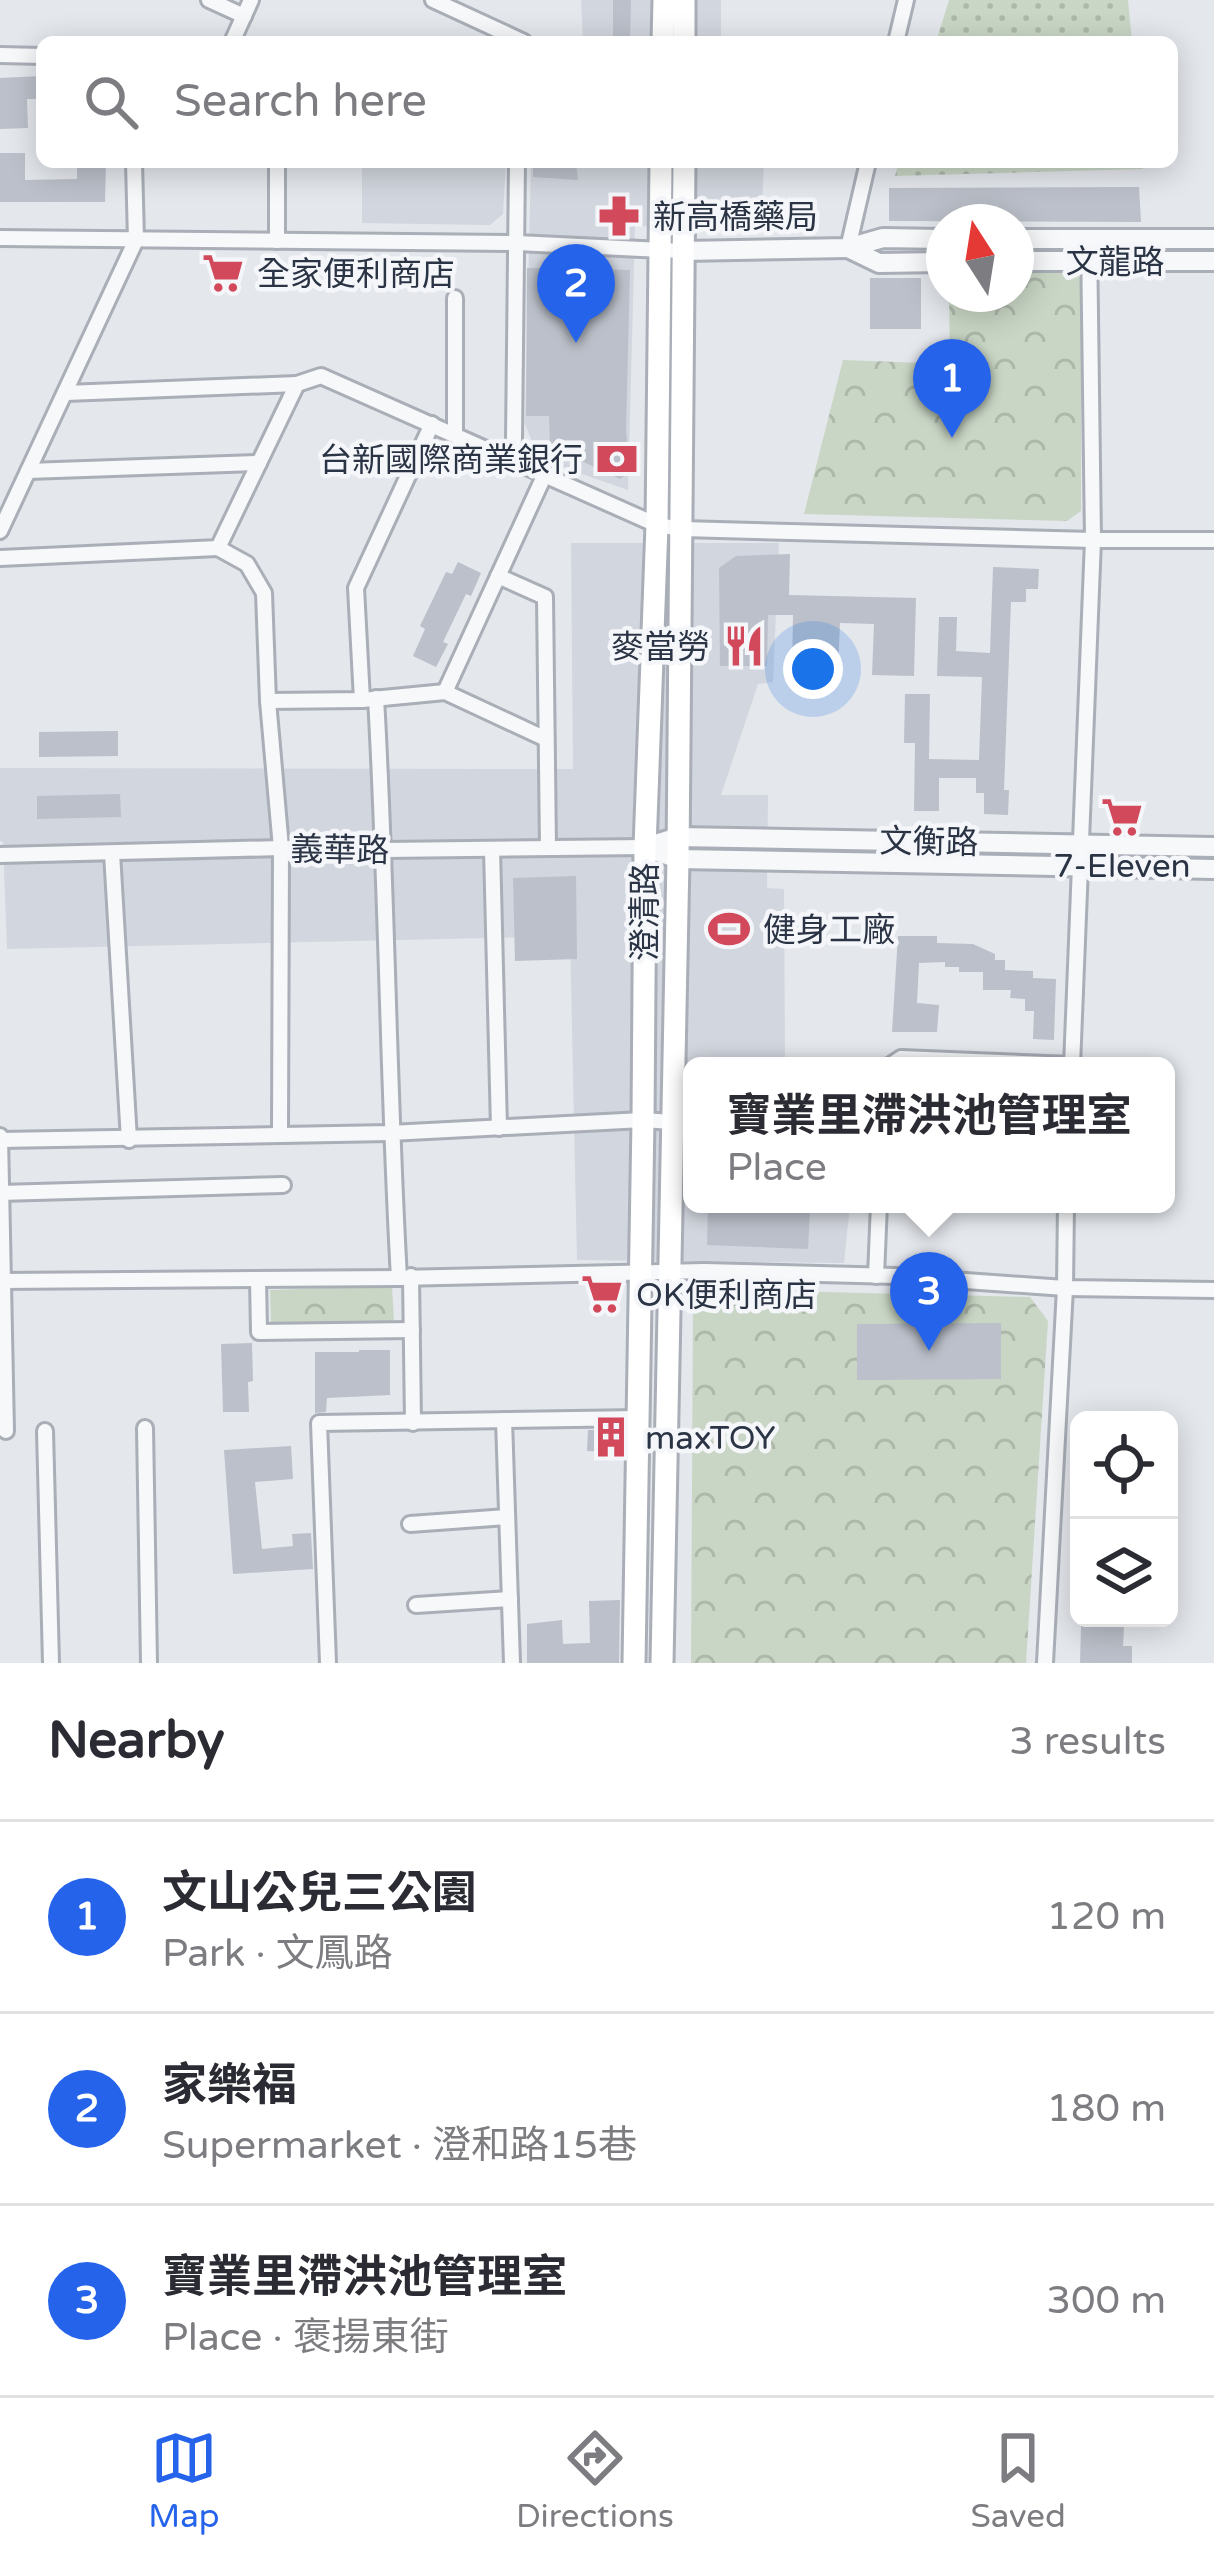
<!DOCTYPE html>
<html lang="en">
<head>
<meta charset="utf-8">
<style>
  :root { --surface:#fff; --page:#f7f7f7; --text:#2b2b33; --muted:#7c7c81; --line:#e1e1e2; --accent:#2563eb }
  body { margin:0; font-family:"Varela Round","Noto Sans TC",sans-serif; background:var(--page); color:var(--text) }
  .controls { position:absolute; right:36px; bottom:36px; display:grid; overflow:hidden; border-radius:18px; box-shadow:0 6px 30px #0003 }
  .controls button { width:108px; height:108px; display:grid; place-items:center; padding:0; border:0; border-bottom:3px solid var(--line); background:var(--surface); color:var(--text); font:60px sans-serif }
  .compass { position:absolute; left:926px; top:204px; width:108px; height:108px; border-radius:50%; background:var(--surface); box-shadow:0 6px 30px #0003; rotate:348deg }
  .you { position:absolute; left:813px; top:669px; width:42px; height:42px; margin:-30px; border:9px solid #fff; border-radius:50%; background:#1a73e8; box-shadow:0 0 0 18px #1a73e833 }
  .badge { display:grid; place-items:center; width:78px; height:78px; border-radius:50%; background:var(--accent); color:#fff; font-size:39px; font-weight:700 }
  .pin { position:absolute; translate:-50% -99px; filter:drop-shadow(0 3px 6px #0008) }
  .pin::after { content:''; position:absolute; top:63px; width:42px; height:36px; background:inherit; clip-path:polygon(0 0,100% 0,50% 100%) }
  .popup { position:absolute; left:683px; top:1057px; width:492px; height:156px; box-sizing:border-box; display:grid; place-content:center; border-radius:18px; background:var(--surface); filter:drop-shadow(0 3px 9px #0005); font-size:39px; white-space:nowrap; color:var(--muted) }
  .popup b { font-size:45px; color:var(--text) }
  .popup::after { content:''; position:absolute; left:50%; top:100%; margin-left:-24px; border:24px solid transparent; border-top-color:var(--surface) }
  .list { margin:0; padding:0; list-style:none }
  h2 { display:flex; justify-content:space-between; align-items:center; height:156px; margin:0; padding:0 48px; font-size:51px }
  h2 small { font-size:39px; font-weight:400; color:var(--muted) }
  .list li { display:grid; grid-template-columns:78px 1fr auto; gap:36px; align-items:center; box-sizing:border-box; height:192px; padding:0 48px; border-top:3px solid var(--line) }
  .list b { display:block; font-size:45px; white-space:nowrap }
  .list p { margin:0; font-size:39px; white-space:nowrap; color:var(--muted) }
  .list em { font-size:39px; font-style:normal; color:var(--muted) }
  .icon { flex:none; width:66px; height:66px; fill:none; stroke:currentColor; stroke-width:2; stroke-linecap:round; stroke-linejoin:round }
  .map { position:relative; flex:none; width:1214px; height:1663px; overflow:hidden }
  .search { position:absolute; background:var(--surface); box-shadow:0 6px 30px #0003; left:36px; right:36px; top:36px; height:132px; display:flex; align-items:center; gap:30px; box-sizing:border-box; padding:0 42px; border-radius:18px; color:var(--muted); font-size:45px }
  .sheet { height:732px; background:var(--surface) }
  nav { display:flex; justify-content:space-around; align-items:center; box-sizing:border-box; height:168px; border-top:3px solid var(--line); background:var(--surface); font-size:33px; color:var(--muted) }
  nav a { display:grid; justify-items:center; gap:6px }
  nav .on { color:var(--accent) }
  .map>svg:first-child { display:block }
  .built { fill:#d2d6de }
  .grass { fill:url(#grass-dots) }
  .forest { fill:url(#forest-crowns) }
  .building { fill:#bbc0ca }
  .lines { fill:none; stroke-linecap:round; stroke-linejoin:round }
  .minor-casing { stroke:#a9aeb7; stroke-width:20 }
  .tertiary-casing { stroke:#a9aeb7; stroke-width:24 }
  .secondary-casing { stroke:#a9aeb7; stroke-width:27 }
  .minor { stroke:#f7f8fa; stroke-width:14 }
  .tertiary { stroke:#f7f8fa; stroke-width:18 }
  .secondary { stroke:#fff; stroke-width:21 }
  .labels { text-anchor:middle; stroke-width:9; stroke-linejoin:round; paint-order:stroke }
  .poi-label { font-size:33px; fill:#2b3445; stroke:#f4f6f9; text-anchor:start }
  .street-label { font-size:33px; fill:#2b3445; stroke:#f4f6f9 }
</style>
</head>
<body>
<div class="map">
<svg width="1214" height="1663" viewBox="0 0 1214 1663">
  <defs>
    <pattern id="grass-dots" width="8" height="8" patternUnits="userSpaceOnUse" patternTransform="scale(3)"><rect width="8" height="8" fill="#c9d6c5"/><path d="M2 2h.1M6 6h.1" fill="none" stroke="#adb8ab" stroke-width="1.8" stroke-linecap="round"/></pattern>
    <pattern id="forest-crowns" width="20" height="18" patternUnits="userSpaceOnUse" patternTransform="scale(3)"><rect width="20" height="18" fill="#c9d6c5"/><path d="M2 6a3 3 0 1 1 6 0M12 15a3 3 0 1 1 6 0" fill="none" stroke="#adb8ab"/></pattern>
  </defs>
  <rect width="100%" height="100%" fill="#e4e7ec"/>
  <g class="built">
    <polygon points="581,0 721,0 721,42 583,42"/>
    <polygon points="362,162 506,162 503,214 490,225 362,223"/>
    <polygon points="531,162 764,162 761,228 635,226 628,490 539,459 525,424"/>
    <polygon points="571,543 779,543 773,682 758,684 721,795 768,795 767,888 784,889 785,1066 692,1066 692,1204 850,1205 844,1263 577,1260 570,936 7,949 3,842 0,841 0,768 573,769"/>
  </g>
  <g class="grass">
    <polygon points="949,0 1128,0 1132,42 936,42"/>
    <polygon points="899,162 1142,162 1143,169 895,176"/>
  </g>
  <g class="forest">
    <polygon points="1068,265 1081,279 1081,511 1067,521 804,514 843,360 950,364 949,294 1016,294 1016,266"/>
    <polygon points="392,1286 394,1322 271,1325 270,1290"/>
    <polygon points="706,1289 1030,1297 1048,1321 1026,1663 691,1663 693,1307"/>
  </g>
  <g class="building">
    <polygon points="613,0 631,0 630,42 613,42"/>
    <polygon points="42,76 42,99 27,99 28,128 0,129 0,78"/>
    <polygon points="0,153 25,153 25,180 77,179 77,162 106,162 105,202 0,202"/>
    <polygon points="533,162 576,162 578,180 533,177"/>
    <polygon points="1139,187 1141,222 889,221 889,188"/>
    <polygon points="527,268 630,270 626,430 630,472 620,479 550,446 549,416 526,416"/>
    <rect x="870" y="278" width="51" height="51"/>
    <polygon points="790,554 789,595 916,598 914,676 872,675 874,624 840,623 838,672 792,671 793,615 768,615 767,666 720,666 719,568 736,556"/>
    <polygon points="458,562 481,573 471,596 466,594 443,642 448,644 436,667 413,656 425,629 420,626 446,572 452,574"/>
    <polygon points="993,567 1039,569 1038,589 1026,589 1026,602 1011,602 1004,790 1009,790 1008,815 984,814 984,793 976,793 976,778 939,778 939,811 914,811 915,743 904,743 905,694 930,694 929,759 979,760 982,677 937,676 939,617 957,617 956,651 990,653"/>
    <polygon points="118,731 118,756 39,757 39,732"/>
    <polygon points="120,794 121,817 37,819 37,796"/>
    <polygon points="576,876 577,959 515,961 513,878"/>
    <polygon points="898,936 937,936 937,943 973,944 995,954 995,960 1005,960 1005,970 1033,971 1033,978 1056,979 1054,1040 1033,1039 1034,1011 1025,1011 1025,999 1010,998 1011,990 983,990 983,972 959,972 959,967 945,967 945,962 919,963 917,1003 939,1005 937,1032 892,1032"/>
    <polygon points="708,1207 810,1211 808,1249 707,1245"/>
    <polygon points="1001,1323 1001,1379 857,1380 857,1324"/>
    <polygon points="252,1343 253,1381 248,1382 249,1412 223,1412 221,1344"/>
    <polygon points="359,1350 390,1350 390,1395 327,1398 326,1412 315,1413 315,1352 359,1352"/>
    <polygon points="588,1430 623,1430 622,1452 587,1451"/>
    <polygon points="291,1446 293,1479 255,1482 262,1549 293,1546 292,1534 311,1533 313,1569 233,1574 224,1450"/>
    <polygon points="620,1600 619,1663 527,1663 527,1624 562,1620 563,1644 590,1643 589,1601"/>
    <polygon points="1081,1626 1124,1627 1123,1646 1132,1646 1132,1663 1080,1663"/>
  </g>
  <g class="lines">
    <g class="minor-casing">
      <g id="minor">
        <polyline points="209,0 244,16"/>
        <polyline points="433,0 524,42"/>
        <polyline points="232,42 251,0"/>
        <polyline points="896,42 906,0"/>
        <polyline points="0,55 42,56"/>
        <polyline points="277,162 277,241"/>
        <polyline points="0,238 517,243 683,251"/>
        <polyline points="848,248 868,162"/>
        <polyline points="455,298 455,435"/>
        <polyline points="66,393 297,384"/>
        <polyline points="507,458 514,440 517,162"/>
        <polyline points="28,471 259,463"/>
        <polyline points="0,531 136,240 134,162"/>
        <polyline points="218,548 247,564 264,593 268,701 281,848 280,1134"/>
        <polyline points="0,558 218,548 297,384 321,376 657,525 682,529 1093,540 1214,540"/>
        <polyline points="498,576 545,597 548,848"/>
        <polyline points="445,692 545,474"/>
        <path d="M 376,698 C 387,891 388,1084 399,1278"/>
        <polyline points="362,700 356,588 432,424"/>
        <polyline points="268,701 362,700 445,692 546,739"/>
        <polyline points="492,849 499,1128"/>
        <polyline points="112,853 129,1140"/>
        <polyline points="0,855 281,848 385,850 645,847"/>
        <polyline points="889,1066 901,1058 1072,1065"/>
        <polyline points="1072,1066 1093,540 1089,239"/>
        <polyline points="0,1136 6,1431"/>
        <polyline points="0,1140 390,1133 643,1120 672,1122"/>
        <polyline points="0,1193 283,1185"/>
        <polyline points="411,1276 413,1423"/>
        <polyline points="876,1276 879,1204"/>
        <polyline points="258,1279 259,1332 412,1330"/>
        <polyline points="0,1281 399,1278 704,1271 896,1276 1065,1288 1214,1290"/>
        <polyline points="504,1420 512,1663"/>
        <polyline points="145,1428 149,1663"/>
        <polyline points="45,1431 51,1663"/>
        <polyline points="410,1524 507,1517"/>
        <polyline points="416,1605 510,1599"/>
        <polyline points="328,1663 319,1423 639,1418"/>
        <polyline points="1045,1663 1065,1288 1066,1204"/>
      </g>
    </g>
    <g class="tertiary-casing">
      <g id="tertiary">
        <polyline points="1016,239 1214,239"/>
        <polyline points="848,248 879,263 944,262"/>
        <polyline points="683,251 848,248 883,238 944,239"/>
        <polyline points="1016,261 1214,261"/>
        <polyline points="645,847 678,859 1214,869"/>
        <polyline points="645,847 678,837 1214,847"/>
      </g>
    </g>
    <g class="secondary-casing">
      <g id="secondary">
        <polyline points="663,42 664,0"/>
        <polyline points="684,42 684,0"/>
        <polyline points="634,1663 643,1120 645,847 657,525 661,162"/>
        <polyline points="662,1663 678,859 684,162"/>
      </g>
    </g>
    <use href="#minor" class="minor"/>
    <use href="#tertiary" class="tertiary"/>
    <use href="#secondary" class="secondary"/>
  </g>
  <defs>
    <g id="pharmacy-bare" transform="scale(3.24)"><path d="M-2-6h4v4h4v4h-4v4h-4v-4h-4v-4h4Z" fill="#d1495b" stroke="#f4f6f9" stroke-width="2.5" paint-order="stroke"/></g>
    <g id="supermarket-bare" transform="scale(3.24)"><path d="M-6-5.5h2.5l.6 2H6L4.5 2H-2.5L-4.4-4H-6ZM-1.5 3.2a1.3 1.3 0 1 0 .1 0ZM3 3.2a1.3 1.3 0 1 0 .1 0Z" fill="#d1495b" stroke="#f4f6f9" stroke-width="2.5" paint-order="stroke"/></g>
    <g id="bank-bare" transform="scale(3.24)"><path d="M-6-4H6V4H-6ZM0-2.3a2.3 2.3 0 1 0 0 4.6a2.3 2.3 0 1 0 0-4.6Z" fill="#d1495b" stroke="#f4f6f9" stroke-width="2.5" paint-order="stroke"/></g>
    <g id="restaurant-bare" transform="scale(3.24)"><path d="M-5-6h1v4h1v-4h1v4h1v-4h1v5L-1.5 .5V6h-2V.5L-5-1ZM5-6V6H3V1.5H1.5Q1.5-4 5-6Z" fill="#d1495b" stroke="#f4f6f9" stroke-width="2.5" paint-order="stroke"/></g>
    <g id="stadium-bare" transform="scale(3.24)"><path d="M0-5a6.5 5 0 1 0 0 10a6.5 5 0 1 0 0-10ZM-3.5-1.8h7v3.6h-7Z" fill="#d1495b" stroke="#f4f6f9" stroke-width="2.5" paint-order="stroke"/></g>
    <g id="building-bare" transform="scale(3.24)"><path d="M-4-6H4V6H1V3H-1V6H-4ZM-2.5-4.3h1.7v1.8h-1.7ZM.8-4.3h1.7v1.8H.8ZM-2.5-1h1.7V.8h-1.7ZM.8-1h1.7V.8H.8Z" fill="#d1495b" stroke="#f4f6f9" stroke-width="2.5" paint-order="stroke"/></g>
  </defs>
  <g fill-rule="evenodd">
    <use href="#pharmacy-bare" x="619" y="216"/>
    <use href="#supermarket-bare" x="223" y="273"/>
    <use href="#bank-bare" x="617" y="459"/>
    <use href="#restaurant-bare" x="744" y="646"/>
    <use href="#supermarket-bare" x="1122" y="817"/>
    <use href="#stadium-bare" x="729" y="929"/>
    <use href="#supermarket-bare" x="602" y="1294"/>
    <use href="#building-bare" x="611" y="1437"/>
  </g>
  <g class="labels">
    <g class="poi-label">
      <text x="653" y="228">新高橋藥局</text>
      <text x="257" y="285">全家便利商店</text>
      <text x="583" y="471" text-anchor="end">台新國際商業銀行</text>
      <text x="710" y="658" text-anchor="end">麥當勞</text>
      <text x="1122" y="877" text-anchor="middle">7-Eleven</text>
      <text x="763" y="941">健身工廠</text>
      <text x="636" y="1306">OK便利商店</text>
      <text x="645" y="1449">maxTOY</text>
    </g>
    <g class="street-label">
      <text x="1115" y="273">文龍路</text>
      <text transform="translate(929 841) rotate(1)" y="12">文衡路</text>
      <text transform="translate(340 849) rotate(1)" y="12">義華路</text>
      <text transform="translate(644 912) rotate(-90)" y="12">澄清路</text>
    </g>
  </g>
</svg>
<div class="controls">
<button><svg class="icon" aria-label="locate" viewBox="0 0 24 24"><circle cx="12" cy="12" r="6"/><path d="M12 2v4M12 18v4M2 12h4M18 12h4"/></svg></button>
<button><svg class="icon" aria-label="layers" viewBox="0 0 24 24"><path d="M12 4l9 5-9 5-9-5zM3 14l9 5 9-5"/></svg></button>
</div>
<svg class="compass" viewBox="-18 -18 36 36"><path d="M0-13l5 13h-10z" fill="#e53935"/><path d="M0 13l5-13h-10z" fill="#7c7c81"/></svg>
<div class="you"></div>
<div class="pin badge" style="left:952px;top:438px">1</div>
<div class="pin badge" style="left:576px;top:343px">2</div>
<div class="pin badge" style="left:929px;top:1351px">3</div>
<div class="popup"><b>寶業里滯洪池管理室</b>Place</div>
<div class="search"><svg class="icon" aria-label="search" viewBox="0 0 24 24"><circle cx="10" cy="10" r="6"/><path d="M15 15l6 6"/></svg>Search here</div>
</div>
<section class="sheet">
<h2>Nearby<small>3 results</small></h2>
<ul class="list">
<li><span class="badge">1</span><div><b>文山公兒三公園</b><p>Park · 文鳳路</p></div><em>120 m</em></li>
<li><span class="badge">2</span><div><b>家樂福</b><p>Supermarket · 澄和路15巷</p></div><em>180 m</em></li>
<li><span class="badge">3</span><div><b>寶業里滯洪池管理室</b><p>Place · 褒揚東街</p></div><em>300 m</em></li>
</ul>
</section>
<nav>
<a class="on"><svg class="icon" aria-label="map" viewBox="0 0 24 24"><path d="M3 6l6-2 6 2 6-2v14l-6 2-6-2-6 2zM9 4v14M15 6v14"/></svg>Map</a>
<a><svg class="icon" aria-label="directions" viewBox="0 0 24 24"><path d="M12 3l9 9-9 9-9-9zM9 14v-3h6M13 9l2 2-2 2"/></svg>Directions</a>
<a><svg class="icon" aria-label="saved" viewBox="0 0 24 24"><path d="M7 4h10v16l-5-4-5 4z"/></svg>Saved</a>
</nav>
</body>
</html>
